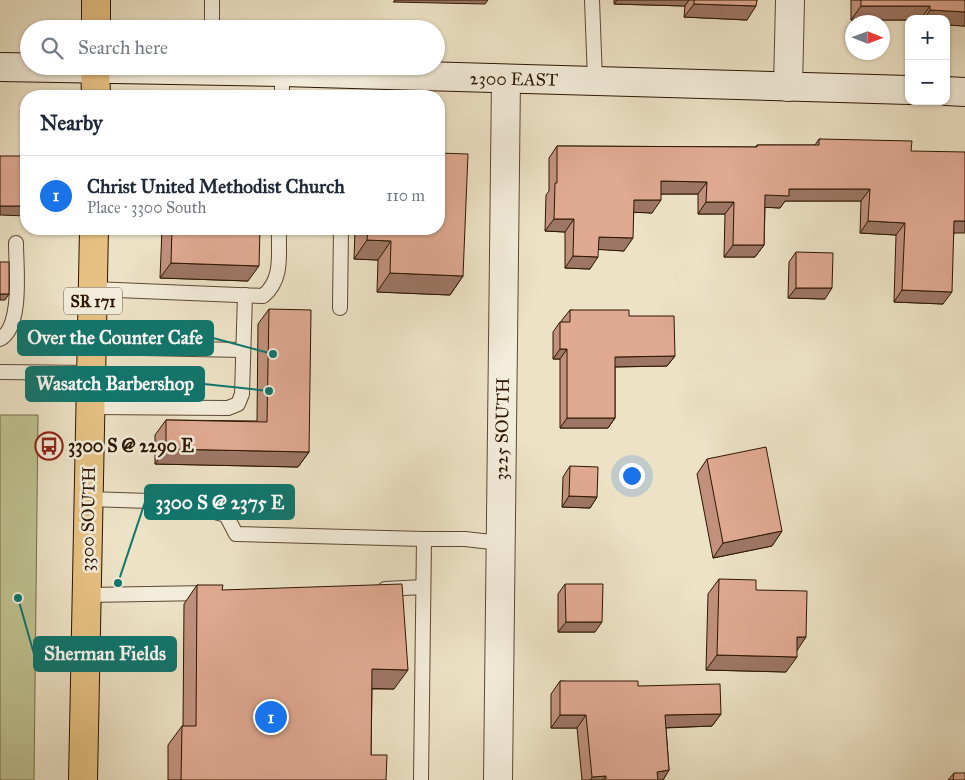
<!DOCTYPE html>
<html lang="en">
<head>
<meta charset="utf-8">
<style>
  :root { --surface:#fff; --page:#f6f6f7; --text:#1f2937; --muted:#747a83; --line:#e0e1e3; --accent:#1a73e8 }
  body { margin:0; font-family:"IM FELL Great Primer",serif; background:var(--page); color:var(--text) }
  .controls { position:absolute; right:15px; top:15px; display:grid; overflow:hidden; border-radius:10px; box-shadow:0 1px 4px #0004 }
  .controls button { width:45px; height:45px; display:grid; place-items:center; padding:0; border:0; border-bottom:1px solid var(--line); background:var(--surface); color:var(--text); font:25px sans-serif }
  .compass { position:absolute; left:845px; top:15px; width:45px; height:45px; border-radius:50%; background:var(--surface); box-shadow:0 1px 4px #0004; rotate:91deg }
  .you { position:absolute; left:631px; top:475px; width:18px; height:18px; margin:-12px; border:4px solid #fff; border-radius:50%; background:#1a73e8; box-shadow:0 0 0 8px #1a73e833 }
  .badge { display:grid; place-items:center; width:32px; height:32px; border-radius:50%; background:var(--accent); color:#fff; font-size:16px; font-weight:700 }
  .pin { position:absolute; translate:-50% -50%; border:2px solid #fff; box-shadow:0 1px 5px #0006 }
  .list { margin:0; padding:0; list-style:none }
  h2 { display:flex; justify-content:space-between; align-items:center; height:65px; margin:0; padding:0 20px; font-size:21px }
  h2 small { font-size:16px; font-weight:400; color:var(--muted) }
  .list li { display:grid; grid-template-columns:32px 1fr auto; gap:15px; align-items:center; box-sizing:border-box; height:80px; padding:0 20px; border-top:1px solid var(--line) }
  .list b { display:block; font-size:19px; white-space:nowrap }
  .list p { margin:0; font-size:16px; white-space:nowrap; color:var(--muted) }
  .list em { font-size:16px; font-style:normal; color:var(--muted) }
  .icon { flex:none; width:28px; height:28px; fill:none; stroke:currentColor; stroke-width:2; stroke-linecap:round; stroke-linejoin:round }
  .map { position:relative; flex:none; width:965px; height:780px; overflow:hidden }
  .search { position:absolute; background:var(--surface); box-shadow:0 1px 4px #0004; left:20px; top:20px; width:425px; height:55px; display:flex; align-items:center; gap:12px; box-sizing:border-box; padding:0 18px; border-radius:28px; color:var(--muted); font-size:19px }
  .panel { position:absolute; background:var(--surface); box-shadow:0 1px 4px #0004; left:20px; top:90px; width:425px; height:145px; border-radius:20px }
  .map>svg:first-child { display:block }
  .green { fill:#bfc190; stroke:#766c48 }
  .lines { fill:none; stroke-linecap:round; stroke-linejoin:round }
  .lane-casing { stroke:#5c4932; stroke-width:16 }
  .street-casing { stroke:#5c4932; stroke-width:30 }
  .secondary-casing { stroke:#2c1600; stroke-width:30 }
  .primary-casing { stroke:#2c1600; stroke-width:30 }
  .lane { stroke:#f3ecda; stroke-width:14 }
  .street { stroke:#f3ecda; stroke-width:28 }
  .secondary { stroke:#f3ecda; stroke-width:28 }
  .primary { stroke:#e6c183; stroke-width:28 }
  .wall { fill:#c1917e; stroke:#2c1600 }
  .shaded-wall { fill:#9d7666; stroke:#2c1600 }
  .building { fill:#e0a992; stroke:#2c1600 }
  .labels { text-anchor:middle; stroke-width:5; stroke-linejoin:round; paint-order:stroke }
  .shield { fill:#f3ecda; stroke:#685641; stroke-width:1 }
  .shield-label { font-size:16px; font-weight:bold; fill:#2c1600 }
  .street-label { font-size:18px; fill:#2c1600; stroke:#f3ecda }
  .poi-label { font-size:18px; font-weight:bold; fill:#2c1600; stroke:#f3ecda; text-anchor:start }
  .leader { fill:none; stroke:#0f766e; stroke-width:2 }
  .callout-dot { fill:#0f766e; stroke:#f3ecda; stroke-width:2 }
  .callout { fill:#0f766e; stroke:#0f766e; stroke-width:2 }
  .callout-label { font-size:19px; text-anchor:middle; font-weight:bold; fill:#fff }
</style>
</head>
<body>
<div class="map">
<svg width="965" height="780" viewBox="0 0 965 780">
  <rect width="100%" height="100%" fill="#ede2c6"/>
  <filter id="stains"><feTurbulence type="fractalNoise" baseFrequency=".004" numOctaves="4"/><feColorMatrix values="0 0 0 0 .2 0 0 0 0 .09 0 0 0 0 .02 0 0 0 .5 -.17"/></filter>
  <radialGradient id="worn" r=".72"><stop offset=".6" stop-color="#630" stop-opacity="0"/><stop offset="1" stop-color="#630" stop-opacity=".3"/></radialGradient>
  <polygon class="green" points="0,415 38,415 34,780 0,780"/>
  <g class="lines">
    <g class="lane-casing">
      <g id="lane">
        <polyline points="592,0 595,80"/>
        <polyline points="212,29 212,0"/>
        <polyline points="282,96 282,72"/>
        <path d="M 93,289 L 263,296 C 284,279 278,253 279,229"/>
        <polyline points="340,308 341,229"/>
        <path d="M 0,339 C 23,327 16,267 16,243"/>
        <polyline points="91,347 243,350"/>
        <polyline points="0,372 91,373"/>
        <polyline points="90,407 228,408 238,404 242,394 245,295"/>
        <polyline points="89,499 179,502 226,515 236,534 424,539"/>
        <polyline points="385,589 423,587"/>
        <polyline points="87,595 208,593"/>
        <polyline points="421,780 424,539 465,539 500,543"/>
      </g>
    </g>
    <g class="street-casing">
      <g id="street">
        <polyline points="788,87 790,0"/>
        <polyline points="498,780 506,79"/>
      </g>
    </g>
    <g class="secondary-casing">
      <g id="secondary">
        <polyline points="0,67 282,72 909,90"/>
        <polyline points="946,91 965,92"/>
      </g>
    </g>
    <g class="primary-casing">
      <g id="primary">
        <polyline points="96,29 96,0"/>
        <polyline points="95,66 96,96"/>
        <polyline points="83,780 94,229"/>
      </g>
    </g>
    <use href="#lane" class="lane"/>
    <use href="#street" class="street"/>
    <use href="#secondary" class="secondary"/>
    <use href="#primary" class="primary"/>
  </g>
  <g class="wall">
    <polygon points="614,0 757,0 747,20 684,17 685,6 614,4"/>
    <polygon points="851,0 965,0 965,26 946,25 946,19 909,19 909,20 851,20"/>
    <polygon points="819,139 911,151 954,233 943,304 894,302 896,235 860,233 861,201 785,201 780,208 765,207 764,245 755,257 724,257 725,214 698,214 698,194 661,194 652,213 634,212 624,251 598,249 590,269 565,268 565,232 545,231 546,195 549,191 549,158 557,146 755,147 757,145 815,145"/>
    <polygon points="162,229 260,229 248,281 160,278"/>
    <polygon points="349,229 439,229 463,276 450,295 377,292 378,260 354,259 355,230 350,230"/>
    <polygon points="796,252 825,299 788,298 789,262"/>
    <polygon points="269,309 309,452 298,467 155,464 155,435 166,420 257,421 258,324"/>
    <polygon points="570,310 629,316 675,356 667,366 615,367 615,418 608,428 560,428 560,359 553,359 553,332 560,322 562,322 562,320"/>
    <polygon points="707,459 782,531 772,546 713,558 697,474"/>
    <polygon points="570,466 597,497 590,508 562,507 563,477"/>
    <polygon points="719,579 797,650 786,672 706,670 708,594"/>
    <polygon points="565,584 595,632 558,632 558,594"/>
    <polygon points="197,585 222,590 394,689 372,689 371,755 386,780 168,780 168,745 182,726 183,726 184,604"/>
    <polygon points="560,681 638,686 721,714 712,726 666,728 669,770 663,780 582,780 577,728 551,728 551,694"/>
    <polygon points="954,773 965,780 948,780"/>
  </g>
  <g class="shaded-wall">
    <polygon points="395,0 488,0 485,4 393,2"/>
    <polygon points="617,0 689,0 685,6 614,4"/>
    <polygon points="694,4 756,6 747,20 684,17"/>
    <polygon points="861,6 930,6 921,19 909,19 909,20 851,20"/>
    <polygon points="930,10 965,12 965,26 946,25 946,19 924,19"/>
    <polygon points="661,181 707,182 698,194 653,194"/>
    <polygon points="789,189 870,189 861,201 785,201 780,208 756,207 765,195"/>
    <polygon points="634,200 661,200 652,213 626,212"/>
    <polygon points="706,202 734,202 725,214 698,214"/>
    <polygon points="0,206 26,206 26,216 0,215"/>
    <polygon points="554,219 574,219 565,232 545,231"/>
    <polygon points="868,221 905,223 896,235 860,233"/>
    <polygon points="954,221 965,221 965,233 946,233"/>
    <polygon points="599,237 633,238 624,251 590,249"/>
    <polygon points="367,240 391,241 378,260 354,259"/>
    <polygon points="733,245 764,245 755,257 724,257"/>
    <polygon points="573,256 598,257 590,269 565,268"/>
    <polygon points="171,263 259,266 248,281 160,278"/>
    <polygon points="390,273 463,276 450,295 377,292"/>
    <polygon points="796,288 832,288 825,299 788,298"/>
    <polygon points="902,290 952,292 943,304 894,302"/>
    <polygon points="0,294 9,294 5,300 0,300"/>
    <polygon points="560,349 567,349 560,359 553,359"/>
    <polygon points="675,356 667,366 608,367 615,357"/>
    <polygon points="567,418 615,418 608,428 560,428"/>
    <polygon points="166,449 309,452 298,467 155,464"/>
    <polygon points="569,496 597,497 590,508 562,507"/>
    <polygon points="782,531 772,546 713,558 723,543"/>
    <polygon points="566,622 602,622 595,632 558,632"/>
    <polygon points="797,637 806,637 796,652"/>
    <polygon points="717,655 797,657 786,672 706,670"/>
    <polygon points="372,669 408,670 394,689 359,688"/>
    <polygon points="721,714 712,726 656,728 665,715"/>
    <polygon points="560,715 586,715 577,728 551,728"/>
    <polygon points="669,770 663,780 651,780 657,772"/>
    <polygon points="606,776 603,780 590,780 592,777"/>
  </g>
  <g class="building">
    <polygon points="694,0 757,0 756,6 694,4"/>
    <polygon points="861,0 965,0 965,12 930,10 930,6 861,6"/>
    <polygon points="819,139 912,141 911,151 965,152 965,221 954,221 952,292 902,290 905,223 868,221 870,189 789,189 789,196 765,195 764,245 733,245 734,202 706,202 707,182 661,181 661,200 634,200 633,238 599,237 598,257 573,256 574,219 554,219 555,183 557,183 557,146 757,147 757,145 819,145"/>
    <polygon points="439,153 468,154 463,276 390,273 391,241 367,240 368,229 439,229"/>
    <rect x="0" y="156" width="26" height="50"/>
    <polygon points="172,229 260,229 259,266 171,263"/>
    <polygon points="796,252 833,253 832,288 796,288"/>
    <rect x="0" y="262" width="9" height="32"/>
    <polygon points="269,309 311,310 309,452 166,449 166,420 267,422"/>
    <polygon points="570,310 629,310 629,316 674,316 675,356 615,357 615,418 567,418 567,349 560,349 560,322 570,322"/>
    <polygon points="766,447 782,531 723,543 707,459"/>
    <polygon points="570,466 598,467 597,497 569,496"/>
    <polygon points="719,579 756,580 756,590 807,591 806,637 797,637 797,657 717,655"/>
    <polygon points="402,584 408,670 372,669 371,755 387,755 386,780 181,780 182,726 196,726 197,585 223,585 222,590"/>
    <polygon points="565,584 603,584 602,622 566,622"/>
    <polygon points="560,681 638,681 638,686 720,684 721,714 665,715 669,770 657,772 658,780 606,780 606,776 592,777 586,715 560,715"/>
    <polygon points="954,773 965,773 965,780 953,780"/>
  </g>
  <defs>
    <g id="bus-ring" transform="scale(1.4375)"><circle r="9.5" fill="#f3ecda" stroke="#8f2418" stroke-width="1.5"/><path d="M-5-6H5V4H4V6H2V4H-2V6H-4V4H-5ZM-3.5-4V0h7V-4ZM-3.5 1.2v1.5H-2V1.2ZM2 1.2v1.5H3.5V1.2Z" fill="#8f2418"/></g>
  </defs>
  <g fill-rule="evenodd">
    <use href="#bus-ring" x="49" y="446"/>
  </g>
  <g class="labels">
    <rect class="shield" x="64" y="287.5" width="58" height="27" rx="4"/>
    <g class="shield-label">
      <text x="93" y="307">SR 171</text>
    </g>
    <g class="street-label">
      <text transform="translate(514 79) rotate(1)" y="6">2300 EAST</text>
      <text transform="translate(502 429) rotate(-89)" y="6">3225 SOUTH</text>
      <text transform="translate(88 519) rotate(-89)" y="6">3300 SOUTH</text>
    </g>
    <g class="poi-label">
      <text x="68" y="452">3300 S @ 2290 E</text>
    </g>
  </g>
  <path class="leader" d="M273 354L213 338M269 391L204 384M118 583L145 502M18 598L34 654"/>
  <g class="callout-dot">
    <circle cx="273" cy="354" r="5"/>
    <circle cx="269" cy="391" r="5"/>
    <circle cx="118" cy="583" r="5"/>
    <circle cx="18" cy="598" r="5"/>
  </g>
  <g class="callout">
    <rect x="18" y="321" width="195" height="34" rx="5"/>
    <rect x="26" y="367" width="178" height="34" rx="5"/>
    <rect x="145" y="485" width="149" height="34" rx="5"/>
    <rect x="34" y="637" width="142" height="34" rx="5"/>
  </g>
  <g class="callout-label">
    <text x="115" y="344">Over the Counter Cafe</text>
    <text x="115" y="390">Wasatch Barbershop</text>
    <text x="220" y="509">3300 S @ 2375 E</text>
    <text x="105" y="660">Sherman Fields</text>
  </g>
  <rect width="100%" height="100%" filter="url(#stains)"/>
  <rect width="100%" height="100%" fill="url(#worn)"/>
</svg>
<div class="controls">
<button>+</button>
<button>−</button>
</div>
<svg class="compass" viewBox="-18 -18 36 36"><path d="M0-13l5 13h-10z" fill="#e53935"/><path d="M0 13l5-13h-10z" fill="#747a83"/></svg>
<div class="you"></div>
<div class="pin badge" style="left:271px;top:717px">1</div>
<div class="search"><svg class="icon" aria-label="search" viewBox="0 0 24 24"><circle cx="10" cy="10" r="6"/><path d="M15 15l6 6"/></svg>Search here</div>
<section class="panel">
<h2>Nearby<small></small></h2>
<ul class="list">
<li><span class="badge">1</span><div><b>Christ United Methodist Church</b><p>Place · 3300 South</p></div><em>110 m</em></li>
</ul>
</section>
</div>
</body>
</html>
